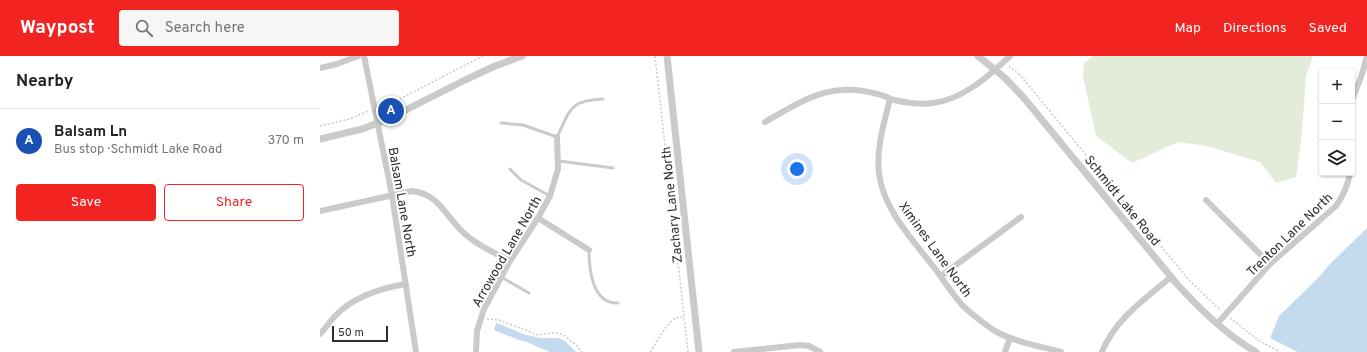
<!DOCTYPE html>
<html lang="en">
<head>
<meta charset="utf-8">
<style>
  :root { --surface:#fff; --page:#f6f6f6; --text:#222; --muted:#767676; --line:#e0e0e0; --accent:#f22421 }
  body { margin:0; font-family:Overpass,sans-serif; background:var(--page); color:var(--text) }
  .controls { position:absolute; right:12px; top:12px; display:grid; overflow:hidden; border-radius:4px; box-shadow:0 1px 3px #0004 }
  .controls button { width:36px; height:36px; display:grid; place-items:center; padding:0; border:0; border-bottom:1px solid var(--line); background:var(--surface); color:var(--text); font:20px sans-serif }
  .scale { position:absolute; left:12px; bottom:10px; width:56px; box-sizing:border-box; padding-left:4px; border:2px solid #2d2d2d; border-top:0; font-size:11px; line-height:14px; white-space:nowrap; color:#2d2d2d; -webkit-text-stroke:3px #fff; paint-order:stroke }
  .you { position:absolute; left:477px; top:113px; width:14px; height:14px; margin:-10px; border:3px solid #fff; border-radius:50%; background:#1a73e8; box-shadow:0 0 0 6px #1a73e833 }
  .badge { display:grid; place-items:center; width:26px; height:26px; border-radius:50%; background:var(--accent); color:#fff; font-size:13px; font-weight:700 }
  .pin { position:absolute; translate:-50% -50%; border:2px solid #fff; box-shadow:0 1px 4px #0006 }
  .list { margin:0; padding:0; list-style:none }
  h2 { display:flex; justify-content:space-between; align-items:center; height:52px; margin:0; padding:0 16px; font-size:17px }
  h2 small { font-size:13px; font-weight:400; color:var(--muted) }
  .list li { display:grid; grid-template-columns:26px 1fr auto; gap:12px; align-items:center; box-sizing:border-box; height:64px; padding:0 16px; border-top:1px solid var(--line) }
  .list b { display:block; font-size:15px; white-space:nowrap }
  .list p { margin:0; font-size:13px; white-space:nowrap; color:var(--muted) }
  .list em { font-size:13px; font-style:normal; color:var(--muted) }
  .actions { display:flex; gap:8px; padding:12px 16px }
  .actions a { flex:1; padding:9px 0; border:1px solid var(--accent); border-radius:4px; text-align:center; font-size:14px; color:var(--accent) }
  .actions .main { background:var(--accent); color:#fff }
  .icon { flex:none; width:22px; height:22px; fill:none; stroke:currentColor; stroke-width:2; stroke-linecap:round; stroke-linejoin:round }
  .map { position:relative; flex:none; width:1047px; height:296px; overflow:hidden }
  header { display:flex; align-items:center; gap:24px; box-sizing:border-box; height:56px; padding:0 20px; background:var(--accent); color:#fff }
  header strong { font-size:19px }
  nav { display:flex; gap:22px; margin-inline-start:auto; font-size:14px }
  .search { width:280px; height:36px; background:var(--page); display:flex; align-items:center; gap:10px; box-sizing:border-box; padding:0 14px; border-radius:4px; color:var(--muted); font-size:15px }
  main { display:flex }
  aside { flex:1; background:var(--surface) }
  .map>svg:first-child { display:block }
  .green { fill:#e2ecd9 }
  .water { fill:#c4daee }
  .lines { fill:none; stroke-linecap:round; stroke-linejoin:round }
  .path { stroke:#cacaca; stroke-width:1.5; stroke-dasharray:2 2; stroke-linecap:butt }
  .service { stroke:#cacaca; stroke-width:3 }
  .minor { stroke:#cacaca; stroke-width:6 }
  .tertiary { stroke:#cacaca; stroke-width:7 }
  .labels { text-anchor:middle; stroke-width:4; stroke-linejoin:round; paint-order:stroke }
  .street-label { font-size:13px; fill:#2d2d2d; stroke:#fff }
</style>
</head>
<body>
<header>
<strong>Waypost</strong>
<div class="search"><svg class="icon" aria-label="search" viewBox="0 0 24 24"><circle cx="10" cy="10" r="6"/><path d="M15 15l6 6"/></svg>Search here</div>
<nav><a>Map</a><a>Directions</a><a>Saved</a></nav>
</header>
<main>
<aside>
<h2>Nearby<small></small></h2>
<ul class="list">
<li><span class="badge" style="background:#1a4fb4">A</span><div><b>Balsam Ln</b><p>Bus stop · Schmidt Lake Road</p></div><em>370 m</em></li>
</ul>
<div class="actions"><a class="main">Save</a><a>Share</a></div>
</aside>
<div class="map">
<svg width="1047" height="296" viewBox="0 0 1047 296">
  <rect width="100%" height="100%" fill="#fff"/>
  <polygon class="green" points="773,0 993,0 986,20 982,76 976,121 956,127 940,106 887,90 858,86 812,107 776,80 763,20 764,7"/>
  <g class="water">
    <polygon points="1047,172 1047,296 978,296 950,282 959,260 998,222 1011,207"/>
    <polygon points="176,267 182,269 203,278 220,282 238,282 245,285 256,296 230,296 204,285 199,284 174,274"/>
  </g>
  <g class="lines">
    <g class="path">
      <polyline points="335,0 368,296"/>
      <polyline points="689,10 700,19 868,223 901,255"/>
      <polyline points="61,50 76,45 163,0"/>
      <polyline points="0,70 30,63 48,55"/>
      <polyline points="910,262 938,284 960,296"/>
      <polyline points="167,263 179,264 218,279 232,277 238,277 245,280 256,289 262,296"/>
      <polyline points="330,296 346,271 355,262 364,261"/>
    </g>
    <g class="service">
      <path d="M 181,67 L 203,69 L 237,81 C 250,54 250,44 283,43"/>
      <polyline points="239,105 293,112"/>
      <polyline points="190,113 201,124 230,140"/>
      <path d="M 269,194 C 269,213 272,248 298,247"/>
      <polyline points="181,221 209,237"/>
    </g>
    <g class="minor">
      <polyline points="44,0 72,139 96,296"/>
      <polyline points="0,12 17,8 38,0"/>
      <path d="M 570,43 C 564,67 556,93 559,118 C 564,155 594,185 616,214 C 625,226 633,239 643,250 C 653,259 664,268 675,275 C 695,286 719,290 741,296"/>
      <polyline points="1032,44 1042,18 1047,0"/>
      <path d="M 445,66 C 469,52 495,35 523,34 C 534,33 546,35 557,38 C 563,39 568,42 574,44 C 587,47 600,49 613,47 C 642,44 669,20 690,0"/>
      <polyline points="886,144 950,208"/>
      <path d="M 0,155 L 92,135 C 120,138 126,162 145,178 C 158,190 175,197 190,205"/>
      <polyline points="218,162 269,194"/>
      <polyline points="621,220 701,161"/>
      <path d="M 897,268 L 950,208 L 1016,150 C 1023,140 1028,130 1030,117"/>
      <path d="M 0,278 C 6,272 10,265 16,259 C 35,240 61,232 86,228"/>
      <polyline points="156,296 157,275 164,253 190,205 218,162 230,140 238,113 237,81"/>
      <polyline points="414,296 480,289 489,290 500,296"/>
      <polyline points="685,296 690,282"/>
      <path d="M 782,296 C 795,263 825,243 851,221"/>
    </g>
    <g class="tertiary">
      <polyline points="347,0 379,296"/>
      <path d="M 658,0 L 685,22 L 704,42 L 856,227 C 880,253 905,278 936,296"/>
      <polyline points="0,83 42,73 68,63 145,24 175,10 202,0"/>
    </g>
  </g>
  <g class="labels">
    <g class="street-label">
      <text transform="translate(803 144) rotate(51)" y="5">Schmidt Lake Road</text>
      <text transform="translate(83 146) rotate(80)" y="5">Balsam Lane North</text>
      <text transform="translate(351 149) rotate(-96)" y="5">Zachary Lane North</text>
      <text transform="translate(969 178) rotate(-44)" y="5">Trenton Lane North</text>
      <text transform="translate(616 193) rotate(54)" y="5">Ximines Lane North</text>
      <text transform="translate(186 195) rotate(-60)" y="5">Arrowood Lane North</text>
    </g>
  </g>
</svg>
<div class="controls">
<button>+</button>
<button>−</button>
<button><svg class="icon" aria-label="layers" viewBox="0 0 24 24"><path d="M12 4l9 5-9 5-9-5zM3 14l9 5 9-5"/></svg></button>
</div>
<div class="scale">50 m</div>
<div class="you"></div>
<div class="pin badge" style="left:71px;top:55px;background:#1a4fb4">A</div>
</div>
</main>
</body>
</html>
